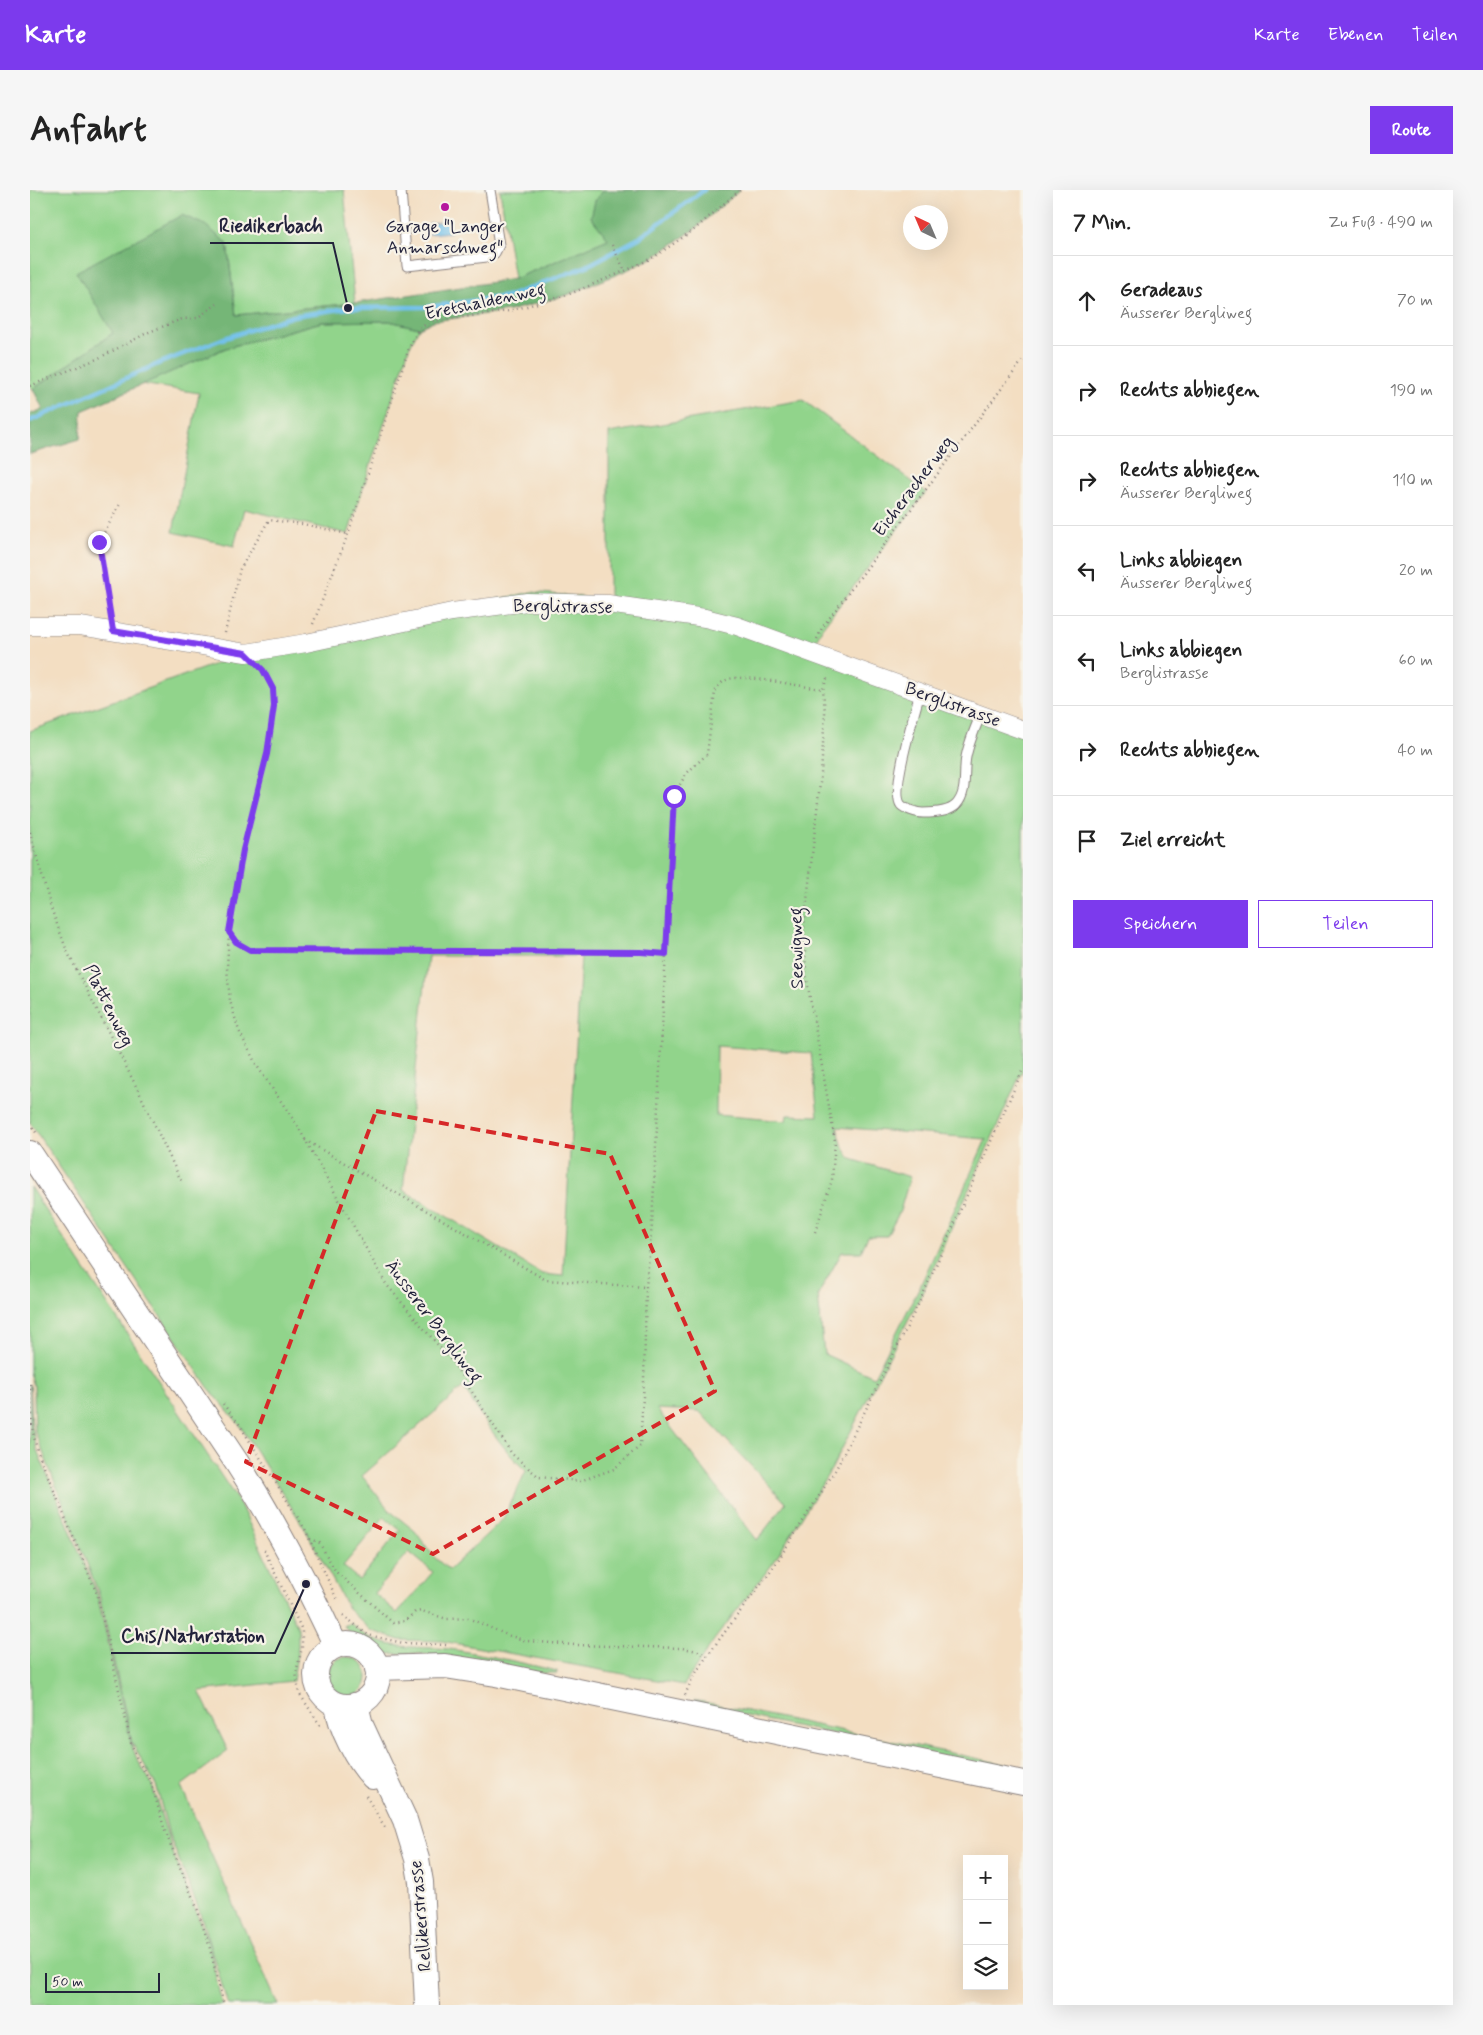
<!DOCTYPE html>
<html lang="de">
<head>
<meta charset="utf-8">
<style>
  :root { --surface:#fff; --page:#f6f6f6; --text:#222; --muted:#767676; --line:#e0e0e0; --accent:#7c3aed }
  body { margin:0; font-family:Mynerve,sans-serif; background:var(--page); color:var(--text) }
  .controls { position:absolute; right:15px; bottom:15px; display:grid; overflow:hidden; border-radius:0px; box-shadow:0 5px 20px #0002 }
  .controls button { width:45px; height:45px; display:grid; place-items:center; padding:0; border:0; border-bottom:1px solid var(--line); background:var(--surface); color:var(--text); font:25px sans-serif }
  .compass { position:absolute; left:873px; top:15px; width:45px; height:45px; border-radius:50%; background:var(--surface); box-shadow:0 5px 20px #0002; rotate:316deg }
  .scale { position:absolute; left:15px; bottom:12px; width:115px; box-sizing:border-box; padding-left:5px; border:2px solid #22223b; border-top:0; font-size:14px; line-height:18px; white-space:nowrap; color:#22223b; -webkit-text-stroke:4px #f7f3e8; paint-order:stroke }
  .stop { position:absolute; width:15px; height:15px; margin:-11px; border:4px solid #7c3aed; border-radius:50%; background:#fff }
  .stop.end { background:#7c3aed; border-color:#fff; box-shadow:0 1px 5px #0008 }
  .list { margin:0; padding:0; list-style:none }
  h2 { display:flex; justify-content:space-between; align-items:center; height:65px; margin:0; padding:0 20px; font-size:21px }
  h2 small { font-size:16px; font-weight:400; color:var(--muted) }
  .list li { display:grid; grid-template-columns:32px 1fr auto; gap:15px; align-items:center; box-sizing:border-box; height:90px; padding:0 20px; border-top:1px solid var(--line) }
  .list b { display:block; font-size:19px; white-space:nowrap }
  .list p { margin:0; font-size:16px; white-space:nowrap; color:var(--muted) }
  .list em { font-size:16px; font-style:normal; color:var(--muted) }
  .actions { display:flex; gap:10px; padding:15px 20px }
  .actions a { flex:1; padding:11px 0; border:1px solid var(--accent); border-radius:0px; text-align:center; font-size:18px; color:var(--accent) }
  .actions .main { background:var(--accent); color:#fff }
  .icon { flex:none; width:28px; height:28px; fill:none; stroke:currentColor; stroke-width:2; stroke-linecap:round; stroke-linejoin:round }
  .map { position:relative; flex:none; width:993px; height:1815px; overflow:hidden; border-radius:0px }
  header { display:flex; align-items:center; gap:30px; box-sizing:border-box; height:70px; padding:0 25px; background:var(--accent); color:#fff }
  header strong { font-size:24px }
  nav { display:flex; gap:28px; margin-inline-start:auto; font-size:18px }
  .intro { display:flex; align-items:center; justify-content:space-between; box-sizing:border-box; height:120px; padding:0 30px }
  h1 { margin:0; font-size:35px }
  .button { padding:12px 22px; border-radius:0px; background:var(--accent); color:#fff; font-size:18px; font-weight:700 }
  main { display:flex; gap:30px; padding:0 30px }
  aside { flex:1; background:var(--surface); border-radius:0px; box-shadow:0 5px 20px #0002 }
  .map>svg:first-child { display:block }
  .green { fill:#91d48b; stroke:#5a7b63; fill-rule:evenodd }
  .forest { fill:#74b677; stroke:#4b6c59 }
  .water { fill:#6fc0eb; stroke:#487193 }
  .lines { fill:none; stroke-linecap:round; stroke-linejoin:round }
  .stream { stroke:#6fc0eb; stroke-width:4.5 }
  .service-casing { stroke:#8a807e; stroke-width:11 }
  .minor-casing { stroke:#8a807e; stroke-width:19 }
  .secondary-casing { stroke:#8a807e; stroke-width:26 }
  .path { stroke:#8a807e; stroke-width:2.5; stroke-dasharray:1 4; stroke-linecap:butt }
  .service { stroke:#fff; stroke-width:9 }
  .minor { stroke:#fff; stroke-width:18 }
  .secondary { stroke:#fff; stroke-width:24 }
  .route { stroke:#7c3aed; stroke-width:6 }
  .marked { fill:none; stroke:#d62828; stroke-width:4; stroke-dasharray:10 6; stroke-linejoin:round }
  .poi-dot { fill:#b5179e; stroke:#f7f3e8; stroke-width:2 }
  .labels { text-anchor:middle; stroke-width:4.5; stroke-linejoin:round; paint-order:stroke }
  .poi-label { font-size:18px; fill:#22223b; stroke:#f7f3e8 }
  .street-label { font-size:18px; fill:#22223b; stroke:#f7f3e8 }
  .leader { fill:none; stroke:#22223b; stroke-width:2 }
  .callout-dot { fill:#22223b; stroke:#f7f3e8; stroke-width:2 }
  .callout-label { font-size:19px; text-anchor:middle; font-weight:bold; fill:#22223b; stroke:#f7f3e8; stroke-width:4.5; stroke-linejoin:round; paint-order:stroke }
</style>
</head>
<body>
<header>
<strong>Karte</strong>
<nav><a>Karte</a><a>Ebenen</a><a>Teilen</a></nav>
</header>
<div class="intro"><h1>Anfahrt</h1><a class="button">Route</a></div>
<main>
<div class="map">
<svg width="993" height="1815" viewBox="0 0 993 1815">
  <rect width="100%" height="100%" fill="#f7f3e8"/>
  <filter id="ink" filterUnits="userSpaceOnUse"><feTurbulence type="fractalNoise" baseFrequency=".02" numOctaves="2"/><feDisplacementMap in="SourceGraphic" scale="10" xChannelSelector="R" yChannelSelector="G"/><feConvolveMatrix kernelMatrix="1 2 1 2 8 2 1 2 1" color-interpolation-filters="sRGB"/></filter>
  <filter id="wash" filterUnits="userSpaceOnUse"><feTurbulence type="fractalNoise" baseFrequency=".0096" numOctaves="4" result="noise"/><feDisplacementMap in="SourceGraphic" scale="20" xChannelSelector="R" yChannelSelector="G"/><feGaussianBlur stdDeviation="1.12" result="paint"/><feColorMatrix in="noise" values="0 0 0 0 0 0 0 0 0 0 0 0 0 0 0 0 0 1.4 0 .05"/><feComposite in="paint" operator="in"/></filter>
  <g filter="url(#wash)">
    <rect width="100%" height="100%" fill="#f3dec2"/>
    <g class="green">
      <polygon points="0,0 314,0 325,113 206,125 197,53 83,143 3,199 0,196"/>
      <polygon points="470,0 573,0 565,11 579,49 484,89"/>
      <polygon points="359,131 389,138 379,158 318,344 214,319 204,356 143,342 169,203 111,194 196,158 292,132"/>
      <path d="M 773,210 L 896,302 L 792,438 L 783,457 L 993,542 L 993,879 L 895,1097 L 802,1278 L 744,1372 L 684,1450 L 654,1495 L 412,1451 L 369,1450 L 340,1440 L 319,1420 L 275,1339 L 209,1234 L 178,1197 L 0,933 L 0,541 L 216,463 L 502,402 L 579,410 L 579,243 ZM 398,766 L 551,766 L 533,1086 L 512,1084 L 373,1000 ZM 687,856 L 781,863 L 788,926 L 757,925 L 756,931 L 686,925 ZM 807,937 L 956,949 L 893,1090 L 844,1187 L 794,1164 L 788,1105 L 812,1062 L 831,1062 L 838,1046 L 857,1046 L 870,1021 L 880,987 L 821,969 L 813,957 ZM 433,1197 C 452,1227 470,1257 496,1281 L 473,1329 L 419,1380 L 404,1367 L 385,1341 L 360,1321 L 332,1286 ZM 627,1219 L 669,1221 L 756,1313 L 727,1350 ZM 354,1327 L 370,1340 L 329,1390 L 313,1376 ZM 379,1362 L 403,1382 L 367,1423 L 344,1403 Z"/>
      <polygon points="0,997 210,1314 268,1438 268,1458 263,1491 169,1501 198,1561 151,1596 248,1815 198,1815 169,1720 139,1645 126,1595 102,1553 69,1404 5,1242 4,1196 0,1182"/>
      <polygon points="0,1194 2,1237 7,1260 67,1404 101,1553 107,1569 121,1592 143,1663 179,1755 192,1815 0,1815"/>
      <path d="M 320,1433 C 352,1466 392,1453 432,1461 C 464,1466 496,1474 527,1481 L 527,1483 L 509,1483 L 431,1468 L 383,1463 L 355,1464 L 322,1445 L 314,1436 Z"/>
      <circle cx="317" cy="1487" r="20"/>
      <polygon points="664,1510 993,1578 993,1583 663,1515"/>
    </g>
    <polygon class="forest" points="573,0 710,0 665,39 624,67 595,81 537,105 479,121 403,131 389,138 359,131 292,132 196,158 52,221 50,249 0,264 0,224 13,219 3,199 83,143 46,82 152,25 175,35 197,53 206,125 325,113 484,89 578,49 561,27 565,11"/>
    <polygon class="water" points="420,31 421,42 399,44 399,33"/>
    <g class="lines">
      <polyline class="stream" points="0,231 130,173 192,149 263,126 318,118 397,117 479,106 557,76 609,48 674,0"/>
    </g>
  </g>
  <g filter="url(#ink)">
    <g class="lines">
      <g class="service-casing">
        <g id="service">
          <polyline points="371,0 377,76 457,67 465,63 469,55 460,0"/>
          <path d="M 890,503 C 885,521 860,602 871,615 C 875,619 887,623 893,623 C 902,623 919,622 926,615 C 938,602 933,583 936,567 C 939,552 945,538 951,524"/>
        </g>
      </g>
      <g class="minor-casing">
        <polyline id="minor" points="0,436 50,436 216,463 276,453 422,422 497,412 578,414 675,428 707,436 993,540"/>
      </g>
      <g class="secondary-casing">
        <g id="secondary">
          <path d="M 0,963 L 207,1273 C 245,1332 276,1392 306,1456"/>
          <circle cx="317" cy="1485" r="31"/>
          <polyline points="347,1478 415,1476 466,1484 993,1593"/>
          <path d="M 307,1515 C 310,1538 327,1570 343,1587"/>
          <polyline points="326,1515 331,1535 375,1630 387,1669 391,1692 397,1815"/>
        </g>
      </g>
      <g class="path">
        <polyline points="582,55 595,81"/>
        <polyline points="0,196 67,169 119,142 152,129 167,128 187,114"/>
        <polyline points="80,425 69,352 90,314"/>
        <polyline points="283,434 318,344 379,158 389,138 403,131 479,121 537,105 595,81 624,67 665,39 710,0"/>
        <polyline points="195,443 210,379 239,330 273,334 318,344"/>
        <polyline points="787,449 792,438 993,170"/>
        <path d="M 230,477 L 243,499 L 244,516 L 237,564 L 213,660 L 199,742 L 197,778 L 200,811 L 209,841 L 227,876 L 267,935 L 356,1094 L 424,1174 L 482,1264 L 509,1287 L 550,1291 L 584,1279 L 610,1256 L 614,1191 L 616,1097 L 622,1034 L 644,605 L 656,584 L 677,564 L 685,502 C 688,496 692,491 699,489 C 715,484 772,497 793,499"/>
        <polyline points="0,642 21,718 37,761 110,904 152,993"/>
        <path d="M 200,744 C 208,755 216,760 230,761 L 611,762 L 636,764"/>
        <polyline points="0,933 7,944"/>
        <polyline points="275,950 516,1090 616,1097"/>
        <polyline points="785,1042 802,990 805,951 776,785 774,738 791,584 795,523 793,499 798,486"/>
        <polyline points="0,1194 2,1237 7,1260 67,1404 101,1553 107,1569 121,1592 135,1641 167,1718 179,1755 194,1815"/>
        <polyline points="193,1214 209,1234 275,1339 307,1410"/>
        <polyline points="280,1349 289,1352 306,1382 363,1433 375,1431 385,1422 392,1421 417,1429 438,1428 477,1445 497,1451 545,1455 652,1458 668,1461 677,1466"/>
        <polyline points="234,1360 272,1440 272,1458 266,1482 269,1503 292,1538"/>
        <polyline points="313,1425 338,1445 373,1453 417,1455"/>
        <polyline points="655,1505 662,1489 677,1466 745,1375 806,1279 890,1111 993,879"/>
        <polyline points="336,1606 356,1639"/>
      </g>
      <use href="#service" class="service"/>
      <use href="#minor" class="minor"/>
      <use href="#secondary" class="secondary"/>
    </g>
  </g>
  <g class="lines" filter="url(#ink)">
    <polyline class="route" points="69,352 83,441 216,463 233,480 243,499 244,516 237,564 213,660 199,742 206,752 220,760 611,762 636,764 644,606"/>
  </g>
  <path class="marked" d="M 346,921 L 580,964 L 685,1201 L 403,1364 L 216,1272 Z"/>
  <circle class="poi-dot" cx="415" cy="17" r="5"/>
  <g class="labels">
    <g class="poi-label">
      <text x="415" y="42">Garage "Langer<tspan x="415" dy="21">Anmarschweg"</tspan></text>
    </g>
    <g class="street-label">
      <text transform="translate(455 111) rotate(-12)" y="6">Eretshaldenweg</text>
      <text transform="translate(883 296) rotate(-53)" y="6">Eicheracherweg</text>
      <text transform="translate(533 416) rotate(1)" y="6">Berglistrasse</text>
      <text transform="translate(923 514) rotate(20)" y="6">Berglistrasse</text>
      <text transform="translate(766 758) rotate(-91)" y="6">Seewigweg</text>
      <text transform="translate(79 815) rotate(63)" y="6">Plattenweg</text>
      <text transform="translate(404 1131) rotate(53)" y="6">Äusserer Bergliweg</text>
      <text transform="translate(390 1726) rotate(-95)" y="6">Rellikerstrasse</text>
    </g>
  </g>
  <path class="leader" d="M318 118L303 53H180M276 1394L245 1463H81"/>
  <g class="callout-dot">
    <circle cx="318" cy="118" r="5"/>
    <circle cx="276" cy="1394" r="5"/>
  </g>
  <g class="callout-label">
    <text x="241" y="42">Riedikerbach</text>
    <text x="163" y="1452">Chis/Naturstation</text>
  </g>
</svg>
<div class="controls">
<button>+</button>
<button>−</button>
<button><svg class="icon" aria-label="layers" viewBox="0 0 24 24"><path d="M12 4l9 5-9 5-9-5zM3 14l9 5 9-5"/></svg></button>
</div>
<svg class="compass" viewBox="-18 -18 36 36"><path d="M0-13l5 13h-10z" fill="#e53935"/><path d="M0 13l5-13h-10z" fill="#767676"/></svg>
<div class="scale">50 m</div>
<div class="stop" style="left:644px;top:606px"></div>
<div class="stop end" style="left:69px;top:352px"></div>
</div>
<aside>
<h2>7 Min.<small>Zu Fuß · 490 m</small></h2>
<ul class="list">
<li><svg class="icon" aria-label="ahead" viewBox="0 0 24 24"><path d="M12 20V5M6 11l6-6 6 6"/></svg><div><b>Geradeaus</b><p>Äusserer Bergliweg</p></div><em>70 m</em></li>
<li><svg class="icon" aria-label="right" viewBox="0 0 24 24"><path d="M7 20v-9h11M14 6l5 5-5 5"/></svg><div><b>Rechts abbiegen</b></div><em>190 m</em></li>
<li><svg class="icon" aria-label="right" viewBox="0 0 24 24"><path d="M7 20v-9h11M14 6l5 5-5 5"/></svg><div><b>Rechts abbiegen</b><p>Äusserer Bergliweg</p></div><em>110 m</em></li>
<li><svg class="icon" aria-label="left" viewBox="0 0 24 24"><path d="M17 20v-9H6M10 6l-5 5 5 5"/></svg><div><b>Links abbiegen</b><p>Äusserer Bergliweg</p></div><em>20 m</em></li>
<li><svg class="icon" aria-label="left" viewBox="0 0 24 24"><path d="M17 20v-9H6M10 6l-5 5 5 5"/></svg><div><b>Links abbiegen</b><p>Berglistrasse</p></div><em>60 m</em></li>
<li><svg class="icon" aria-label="right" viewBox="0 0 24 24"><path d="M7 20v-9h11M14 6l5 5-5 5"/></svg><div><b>Rechts abbiegen</b></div><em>40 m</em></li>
<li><svg class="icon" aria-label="arrive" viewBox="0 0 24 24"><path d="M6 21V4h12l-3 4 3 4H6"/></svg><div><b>Ziel erreicht</b></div></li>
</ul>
<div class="actions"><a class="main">Speichern</a><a>Teilen</a></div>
</aside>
</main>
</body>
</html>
